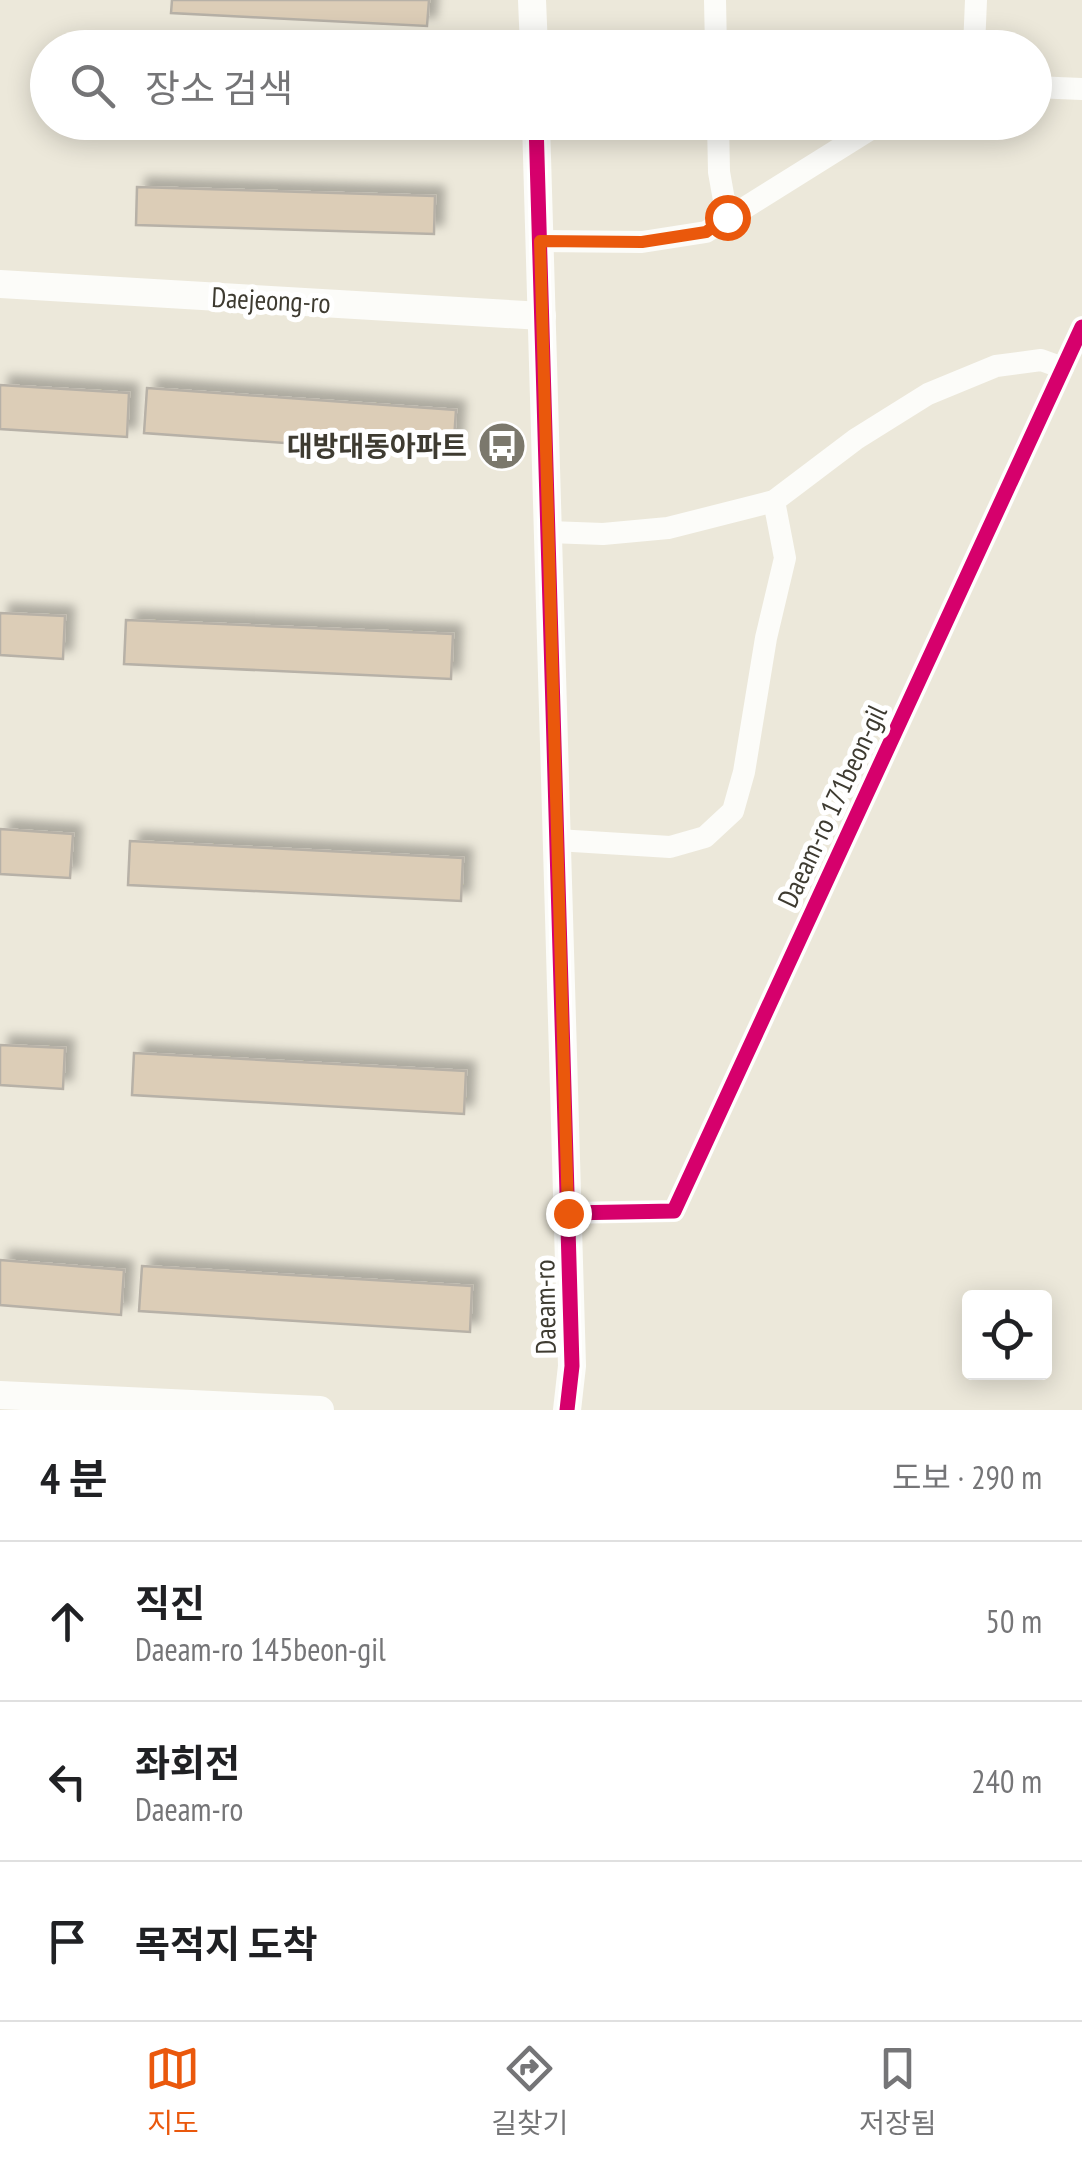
<!DOCTYPE html>
<html lang="ko">
<head>
<meta charset="utf-8">
<style>
  :root { --surface:#fff; --page:#f2f2f2; --text:#202124; --muted:#757577; --line:#e0e0e0; --accent:#ea580c }
  body { margin:0; font-family:"PT Sans Narrow","Noto Sans KR",sans-serif; background:var(--page); color:var(--text) }
  .controls { position:absolute; right:30px; bottom:30px; display:grid; overflow:hidden; border-radius:10px; box-shadow:0 5px 25px #0003 }
  .controls button { width:90px; height:90px; display:grid; place-items:center; padding:0; border:0; border-bottom:2px solid var(--line); background:var(--surface); color:var(--text); font:50px sans-serif }
  .stop { position:absolute; width:30px; height:30px; margin:-22px; border:8px solid #ea580c; border-radius:50%; background:#fff }
  .stop.end { background:#ea580c; border-color:#fff; box-shadow:0 2px 10px #0008 }
  .list { margin:0; padding:0; list-style:none }
  h2 { display:flex; justify-content:space-between; align-items:center; height:130px; margin:0; padding:0 40px; font-size:42px }
  h2 small { font-size:32px; font-weight:400; color:var(--muted) }
  .list li { display:grid; grid-template-columns:65px 1fr auto; gap:30px; align-items:center; box-sizing:border-box; height:160px; padding:0 40px; border-top:2px solid var(--line) }
  .list b { display:block; font-size:38px; white-space:nowrap }
  .list p { margin:0; font-size:32px; white-space:nowrap; color:var(--muted) }
  .list em { font-size:32px; font-style:normal; color:var(--muted) }
  .icon { flex:none; width:55px; height:55px; fill:none; stroke:currentColor; stroke-width:2; stroke-linecap:round; stroke-linejoin:round }
  .map { position:relative; flex:none; width:1082px; height:1410px; overflow:hidden }
  .search { position:absolute; background:var(--surface); box-shadow:0 5px 25px #0003; left:30px; right:30px; top:30px; height:110px; display:flex; align-items:center; gap:25px; box-sizing:border-box; padding:0 35px; border-radius:55px; color:var(--muted); font-size:38px }
  .sheet { height:610px; background:var(--surface) }
  nav { display:flex; justify-content:space-around; align-items:center; box-sizing:border-box; height:140px; border-top:2px solid var(--line); background:var(--surface); font-size:28px; color:var(--muted) }
  nav a { display:grid; justify-items:center; gap:5px }
  nav .on { color:var(--accent) }
  .map>svg:first-child { display:block }
  .building { fill:#dccdb7; stroke:#b7b1a7; stroke-width:2.5; filter:url(#shadow) }
  .lines { fill:none; stroke-linecap:round; stroke-linejoin:round }
  .minor { stroke:#fcfcf9; stroke-width:22 }
  .tertiary { stroke:#fcfcf9; stroke-width:28 }
  .cycleway-casing { stroke:#fff; stroke-width:21 }
  .cycleway { stroke:#d6006c; stroke-width:15 }
  .route { stroke:#ea580c; stroke-width:12 }
  .labels { text-anchor:middle; stroke-width:10; stroke-linejoin:round; paint-order:stroke }
  .street-label { font-size:28px; fill:#3e3b31; stroke:#fff }
  .poi-label { font-size:28px; font-weight:bold; fill:#3e3b31; stroke:#fff; text-anchor:end }
</style>
</head>
<body>
<div class="map">
<svg width="1082" height="1410" viewBox="0 0 1082 1410">
  <defs>
    <filter id="shadow"><feDropShadow dx="9" dy="-9" stdDeviation="5" flood-color="#0004"/></filter>
  </defs>
  <rect width="100%" height="100%" fill="#ece8da"/>
  <g class="building">
    <polygon points="172,0 429,0 427,26 171,13"/>
    <polygon points="137,187 435,196 434,234 136,225"/>
    <polygon points="0,385 129,393 127,437 0,429"/>
    <polygon points="147,388 456,410 453,455 144,433"/>
    <polygon points="0,613 65,616 63,659 0,655"/>
    <polygon points="126,620 453,634 451,679 124,664"/>
    <polygon points="0,829 73,834 70,878 0,874"/>
    <polygon points="130,841 463,858 461,901 128,885"/>
    <polygon points="0,1045 65,1048 63,1089 0,1085"/>
    <polygon points="134,1053 466,1071 464,1114 132,1095"/>
    <polygon points="0,1260 124,1270 121,1315 0,1305"/>
    <polygon points="142,1266 472,1286 470,1332 139,1311"/>
  </g>
  <g class="lines">
    <g class="minor">
      <polyline points="715,0 716,48"/>
      <polyline points="974,48 976,0"/>
      <polyline points="1034,87 1082,89"/>
      <polyline points="718,122 719,172 727,217"/>
      <polyline points="540,241 642,242 706,232 882,122"/>
      <polyline points="549,532 603,534 668,528 774,501 856,439 928,394 996,366 1041,360 1063,368"/>
      <polyline points="557,840 670,847 705,837 733,811 744,772 766,638 785,558 774,501"/>
      <polyline points="568,1213 674,1211 1082,327"/>
    </g>
    <g class="tertiary">
      <polyline points="532,0 534,48"/>
      <polyline points="536,122 572,1366 567,1410"/>
      <polyline points="0,284 542,316"/>
      <polyline points="0,1395 320,1410"/>
    </g>
    <g class="cycleway-casing">
      <g id="cycleway">
        <polyline points="536,122 572,1366 567,1410"/>
        <polyline points="568,1213 674,1211 1082,327"/>
      </g>
    </g>
    <use href="#cycleway" class="cycleway"/>
  </g>
  <g class="lines">
    <polyline class="route" points="568,1213 540,241 642,242 706,232 727,217"/>
  </g>
  <defs>
    <g id="bus-disc" transform="scale(2.5)"><circle r="9.5" fill="#7b786c" stroke="#fff"/><path d="M-5-6H5V4H4V6H2V4H-2V6H-4V4H-5ZM-3.5-4V0h7V-4ZM-3.5 1.2v1.5H-2V1.2ZM2 1.2v1.5H3.5V1.2Z" fill="#fff"/></g>
  </defs>
  <g fill-rule="evenodd">
    <use href="#bus-disc" x="502" y="446"/>
  </g>
  <g class="labels">
    <g class="street-label">
      <text transform="translate(271 300) rotate(3)" y="10">Daejeong-ro</text>
      <text transform="translate(832 806) rotate(-65)" y="10">Daeam-ro 171beon-gil</text>
      <text transform="translate(545 1307) rotate(-91)" y="10">Daeam-ro</text>
    </g>
    <g class="poi-label">
      <text x="467" y="456">대방대동아파트</text>
    </g>
  </g>
</svg>
<div class="controls">
<button><svg class="icon" aria-label="locate" viewBox="0 0 24 24"><circle cx="12" cy="12" r="6"/><path d="M12 2v4M12 18v4M2 12h4M18 12h4"/></svg></button>
</div>
<div class="stop" style="left:727px;top:217px"></div>
<div class="stop end" style="left:568px;top:1213px"></div>
<div class="search"><svg class="icon" aria-label="search" viewBox="0 0 24 24"><circle cx="10" cy="10" r="6"/><path d="M15 15l6 6"/></svg>장소 검색</div>
</div>
<section class="sheet">
<h2>4 분<small>도보 · 290 m</small></h2>
<ul class="list">
<li><svg class="icon" aria-label="ahead" viewBox="0 0 24 24"><path d="M12 20V5M6 11l6-6 6 6"/></svg><div><b>직진</b><p>Daeam-ro 145beon-gil</p></div><em>50 m</em></li>
<li><svg class="icon" aria-label="left" viewBox="0 0 24 24"><path d="M17 20v-9H6M10 6l-5 5 5 5"/></svg><div><b>좌회전</b><p>Daeam-ro</p></div><em>240 m</em></li>
<li><svg class="icon" aria-label="arrive" viewBox="0 0 24 24"><path d="M6 21V4h12l-3 4 3 4H6"/></svg><div><b>목적지 도착</b></div></li>
</ul>
</section>
<nav>
<a class="on"><svg class="icon" aria-label="map" viewBox="0 0 24 24"><path d="M3 6l6-2 6 2 6-2v14l-6 2-6-2-6 2zM9 4v14M15 6v14"/></svg>지도</a>
<a><svg class="icon" aria-label="directions" viewBox="0 0 24 24"><path d="M12 3l9 9-9 9-9-9zM9 14v-3h6M13 9l2 2-2 2"/></svg>길찾기</a>
<a><svg class="icon" aria-label="saved" viewBox="0 0 24 24"><path d="M7 4h10v16l-5-4-5 4z"/></svg>저장됨</a>
</nav>
</body>
</html>
